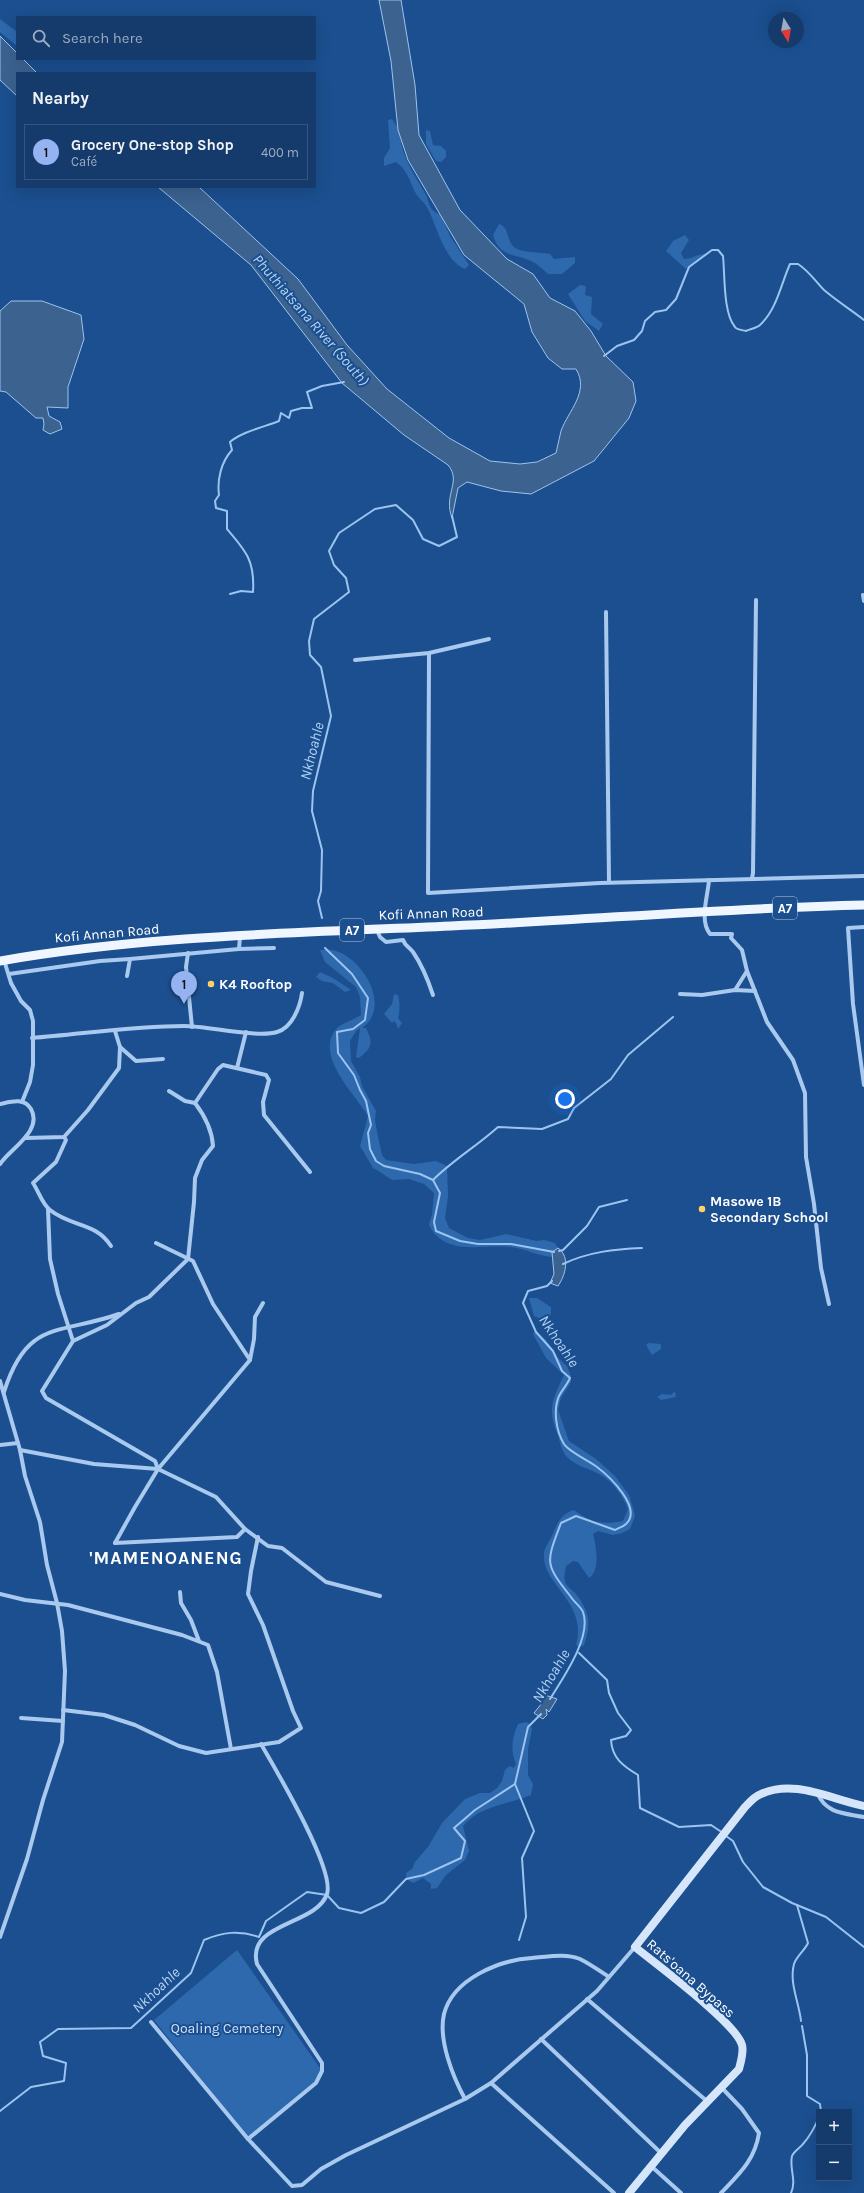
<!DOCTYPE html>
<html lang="en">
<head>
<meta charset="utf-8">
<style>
  :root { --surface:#143b6b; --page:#214673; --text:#f1f3f6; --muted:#9dadc1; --line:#33557e; --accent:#95b2f1 }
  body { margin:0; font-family:Karla,sans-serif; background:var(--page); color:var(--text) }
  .controls { position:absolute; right:12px; bottom:12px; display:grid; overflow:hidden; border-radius:0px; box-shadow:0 4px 16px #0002 }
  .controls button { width:36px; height:36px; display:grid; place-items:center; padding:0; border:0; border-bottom:1px solid var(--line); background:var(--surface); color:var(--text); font:20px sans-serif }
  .compass { position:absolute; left:768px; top:12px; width:36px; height:36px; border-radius:50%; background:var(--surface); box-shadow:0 4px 16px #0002; rotate:169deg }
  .you { position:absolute; left:565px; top:1099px; width:14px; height:14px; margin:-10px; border:3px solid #fff; border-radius:50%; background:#1a73e8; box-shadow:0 0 0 6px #1a73e833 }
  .badge { display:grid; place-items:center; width:26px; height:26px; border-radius:50%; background:var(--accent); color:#111; font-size:13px; font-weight:700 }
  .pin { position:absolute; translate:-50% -33px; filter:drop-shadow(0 1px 2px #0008) }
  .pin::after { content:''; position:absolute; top:21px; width:14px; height:12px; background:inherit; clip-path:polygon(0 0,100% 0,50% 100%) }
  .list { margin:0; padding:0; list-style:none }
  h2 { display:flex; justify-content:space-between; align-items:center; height:52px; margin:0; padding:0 16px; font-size:17px }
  h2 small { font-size:13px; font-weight:400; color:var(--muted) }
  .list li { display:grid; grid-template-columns:26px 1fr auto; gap:12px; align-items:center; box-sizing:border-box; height:56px; margin:0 8px 8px; padding:0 8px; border:1px solid var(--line); border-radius:0px }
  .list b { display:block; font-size:15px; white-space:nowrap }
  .list p { margin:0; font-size:13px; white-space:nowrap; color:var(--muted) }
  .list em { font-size:13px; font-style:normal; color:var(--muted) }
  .icon { flex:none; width:22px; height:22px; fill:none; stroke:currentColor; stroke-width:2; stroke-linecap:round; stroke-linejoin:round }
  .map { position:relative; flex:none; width:864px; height:2193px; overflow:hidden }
  .search { position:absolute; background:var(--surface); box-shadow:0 4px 16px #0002; left:16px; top:16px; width:300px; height:44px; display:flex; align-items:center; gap:10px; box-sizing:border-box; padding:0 14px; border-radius:0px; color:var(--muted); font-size:15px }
  .panel { position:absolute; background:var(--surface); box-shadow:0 4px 16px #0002; left:16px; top:72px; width:300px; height:116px; border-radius:0px }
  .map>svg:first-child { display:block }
  .green { fill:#2e69ad }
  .water { fill:#3c6290; stroke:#9cc4f0 }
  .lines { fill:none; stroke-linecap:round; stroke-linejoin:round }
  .stream { stroke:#9cc4f0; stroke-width:2 }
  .street { stroke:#a9c9ee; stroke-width:4 }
  .secondary { stroke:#d6e6fa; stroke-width:8 }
  .primary { stroke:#f0f6ff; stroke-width:9 }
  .poi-dot { fill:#ffd166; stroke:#1b4f8f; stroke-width:1.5 }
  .labels { text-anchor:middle; stroke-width:4; stroke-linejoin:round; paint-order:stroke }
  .shield { fill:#1b4f8f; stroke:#bbcadd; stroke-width:1 }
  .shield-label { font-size:13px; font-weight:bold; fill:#fff }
  .street-label { font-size:14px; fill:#fff; stroke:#1b4f8f }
  .poi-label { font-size:14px; font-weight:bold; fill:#fff; stroke:#1b4f8f; text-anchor:start }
  .park-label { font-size:14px; fill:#cfe3fa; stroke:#1b4f8f }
  .water-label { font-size:15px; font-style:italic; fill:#b5d3f5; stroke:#1b4f8f }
  .district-label { font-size:18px; font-weight:bold; letter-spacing:1px; fill:#fff; stroke:#1b4f8f }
</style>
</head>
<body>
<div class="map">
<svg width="864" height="2193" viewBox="0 0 864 2193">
  <rect width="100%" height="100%" fill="#1b4f8f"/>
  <g class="green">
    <polygon points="0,19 17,32 17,46 0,32"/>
    <path d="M 392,119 C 401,129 400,144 405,156 C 411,171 420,184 427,197 C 429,207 432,212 441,215 L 450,236 L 469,265 L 465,269 C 444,261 437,226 427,207 C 423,201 417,197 414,190 C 409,179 407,170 396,162 L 384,166 L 384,158 L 390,148 L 388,120 Z"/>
    <polygon points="426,130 430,131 433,145 441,146 446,151 446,157 441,162 436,161 426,144"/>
    <path d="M 499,224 C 509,226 507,242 514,247 C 521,253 540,252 550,254 L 554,259 L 575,257 L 575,263 L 562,274 L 548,274 C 543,270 539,265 533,262 C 517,253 500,259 493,235 Z"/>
    <path d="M 685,235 L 689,240 L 681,253 L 684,259 C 692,259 696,254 707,254 L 686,269 L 666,251 L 673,241 Z"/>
    <polygon points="580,285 586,286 585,295 592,297 591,314 603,324 599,331 585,321 568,294"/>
    <path d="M 320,950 C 325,950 331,949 336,951 C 363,959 392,1007 362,1028 L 366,1028 C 373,1043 373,1047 359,1058 L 356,1057 L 360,1028 L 356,1031 L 350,1041 L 351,1061 L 360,1077 L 362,1086 L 376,1111 L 375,1120 L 377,1132 L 382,1155 L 386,1160 L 414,1164 L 436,1161 L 447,1166 L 448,1196 L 445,1218 L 449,1228 L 468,1238 L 480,1240 L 506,1234 L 537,1241 L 544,1240 L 555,1243 L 558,1248 L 555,1249 L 554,1257 C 539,1257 525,1248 510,1247 C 482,1244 445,1257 429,1225 L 432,1214 L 434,1193 L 424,1184 L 409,1179 L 392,1180 L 380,1172 L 373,1168 L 360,1146 L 368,1116 C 355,1094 313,1055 337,1028 C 339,1025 357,1018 361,1015 L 360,997 L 356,987 L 325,962 Z"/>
    <polygon points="320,972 333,978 351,990 345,992 333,983 322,981 316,977"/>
    <path d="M 394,994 L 398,995 C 400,1002 400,1011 398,1018 L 402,1023 L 398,1029 L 396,1023 L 394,1021 L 392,1023 L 384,1014 L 392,1004 Z"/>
    <polygon points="529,1298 537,1298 551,1307 551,1313 549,1318 543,1320 534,1316"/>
    <path d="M 535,1330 L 546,1340 L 559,1359 L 567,1366 L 571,1376 L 571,1382 L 561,1398 L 558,1410 L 569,1441 L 596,1459 L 615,1476 L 629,1495 L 633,1508 L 635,1516 L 630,1529 L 622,1533 L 613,1535 L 598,1531 L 593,1534 C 596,1545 601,1571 589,1578 L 578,1562 L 573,1561 L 566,1566 C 565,1572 563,1579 566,1584 C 568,1587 572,1590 575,1593 C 589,1610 592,1623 584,1645 L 580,1647 L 576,1645 C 588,1601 541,1585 544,1553 C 544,1549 552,1537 554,1531 C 558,1521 563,1513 574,1510 C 591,1523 603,1525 623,1521 L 628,1509 C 623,1496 612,1480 599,1474 C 588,1468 575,1466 566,1456 C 561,1450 560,1441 557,1433 C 547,1409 553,1398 564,1375 L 546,1358 L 533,1334 Z"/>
    <polygon points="649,1343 661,1344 661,1349 652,1355 646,1345"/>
    <polygon points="675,1391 676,1397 661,1400 657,1397 662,1394 671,1395"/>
    <path d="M 526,1722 L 530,1724 L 532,1729 L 528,1749 L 528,1775 L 533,1784 L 531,1795 C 509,1804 479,1806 463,1826 L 469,1851 L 465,1860 L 446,1875 L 437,1888 L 431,1889 L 431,1884 L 423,1878 L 413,1883 L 406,1879 L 406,1873 L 412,1869 L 415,1862 L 428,1847 L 442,1823 L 465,1799 L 480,1793 L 490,1793 L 497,1788 L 502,1781 L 505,1770 L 510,1766 L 514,1768 L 516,1764 C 510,1750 512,1738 518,1724 Z"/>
    <polygon points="237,1950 322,2071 316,2083 248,2139 154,2020"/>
  </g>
  <g class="water">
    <path d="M 379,0 L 401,0 L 415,85 L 419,135 L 460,210 L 507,259 L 533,274 L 550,298 L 575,311 L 591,331 L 606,356 L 633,382 L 636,401 L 629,418 L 594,461 L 531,494 L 501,491 L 467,482 L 458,488 L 452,518 C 443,494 462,482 448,465 L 404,435 L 342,383 L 251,265 L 158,187 L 199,187 L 298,279 L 347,345 L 387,389 L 449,438 L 490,461 L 520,464 L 537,462 L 556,453 C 558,446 559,438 561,431 C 568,411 590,392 576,369 L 562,369 L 548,358 L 532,332 L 524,304 L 464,255 L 408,160 L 398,130 L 391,61 Z"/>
    <polygon points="0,36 17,53 17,59 23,59 37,73 17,73 17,96 0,80"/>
    <polygon points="11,301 42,301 81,315 84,339 68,387 68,408 47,407 49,416 60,422 62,429 50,434 43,430 44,424 43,418 36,418 6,392 0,391 0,311"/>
    <path d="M 558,1248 C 571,1257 565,1276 558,1286 L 550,1283 L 554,1274 L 552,1252 Z"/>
    <polygon points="542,1694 557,1699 549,1712 546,1709 547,1715 543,1719 534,1713 542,1703"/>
  </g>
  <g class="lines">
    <g class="stream">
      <path d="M 604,356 L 617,346 L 634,340 L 642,331 L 645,321 L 655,312 L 666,310 L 676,299 L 689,267 L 712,250 L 718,250 L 723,256 C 725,275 723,313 735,327 C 737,330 742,330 746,331 C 750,329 757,328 760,325 C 777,309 781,284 790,264 L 798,264 C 809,271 815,281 824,290 C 837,301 851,310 864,320"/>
      <path d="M 230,594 L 241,591 L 253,592 C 255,561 246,551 227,529 L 227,511 L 216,508 L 215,501 L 219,495 C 217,480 221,462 232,450 L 230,442 C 241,432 264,427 279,421 L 281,413 L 289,418 L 291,411 L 302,408 L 312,408 L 307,392 L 322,386 L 344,382"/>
      <polyline points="322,918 318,901 321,891 322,850 312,811 313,791 331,716 321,667 310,655 309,641 314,619 349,592 346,578 334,565 329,551 339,533 375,509 396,505 413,520 423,539 439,546 457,537 452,516"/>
      <polyline points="325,948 352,974 368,998 365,1020 353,1029 337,1032 338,1053 354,1075 360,1090 366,1101 371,1125 368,1133 370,1149 376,1161 384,1166 420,1174 433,1180 440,1193 434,1222 436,1231 460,1241 478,1244 511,1244 554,1252"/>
      <path d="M 433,1180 C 453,1160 477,1146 498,1127 L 542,1129 L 568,1119 L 574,1108 L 611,1079 L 628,1055 L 673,1017"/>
      <polyline points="559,1251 563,1250 587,1226 599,1207 627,1200"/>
      <path d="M 563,1264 C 588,1252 615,1249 642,1248"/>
      <path d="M 579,1653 L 607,1680 L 609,1693 L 618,1713 L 631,1730 L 626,1736 L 611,1740 C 612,1758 623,1766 638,1775 L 640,1808 L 679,1827 L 711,1825 L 723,1833"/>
      <path d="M 550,1699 C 563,1678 592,1637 583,1612 C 581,1607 574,1602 571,1597 C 544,1563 546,1563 561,1523 L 576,1516 L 615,1530 C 618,1528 623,1527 626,1524 C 643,1508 609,1476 597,1467 C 589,1461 568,1451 564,1444 C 556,1431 553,1410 559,1396 C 562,1390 567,1385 570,1378 L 562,1371 L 553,1351 L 536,1332 L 523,1303 L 528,1291 L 547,1286 L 552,1281"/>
      <polyline points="515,1784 534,1831 522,1858 526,1917 519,1940"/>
      <polyline points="726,1836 733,1841 743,1862 763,1887 792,1903 826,1917 864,1947"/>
      <path d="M 797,1905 L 808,1943 C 805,1950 796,1957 794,1964 C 789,1983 799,2002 801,2021"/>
      <polyline points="802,2026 807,2055 807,2096 820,2104 821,2112"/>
      <path d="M 0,2111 L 31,2087 L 64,2081 L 66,2063 L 43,2056 L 40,2042 L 58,2029 L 131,2028 L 191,1973 L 204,1940 C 223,1932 239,1930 259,1937 L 266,1921 L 307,1892 L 327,1895 L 339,1908 L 361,1913 L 384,1902 L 406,1879 L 424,1875 L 461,1858 L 465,1841 L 454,1828 L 475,1810 L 515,1784 L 528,1727 L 541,1714"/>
      <path d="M 791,2193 C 797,2180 789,2169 792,2156 C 794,2151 800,2148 803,2144 C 810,2136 815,2127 819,2117"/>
    </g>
    <g class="street">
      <polyline points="863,595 864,601"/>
      <polyline points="606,612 609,882"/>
      <polyline points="429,653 428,893 600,883 864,876"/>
      <polyline points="355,660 429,653 489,639"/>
      <polyline points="752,878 753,873 756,600"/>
      <path d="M 709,880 C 708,896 699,920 710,934 L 732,934 L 731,938 L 742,950 L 747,971 L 767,1022 L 793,1060 L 805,1093 L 806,1157 L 814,1204 L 821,1268 L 829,1304"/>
      <polyline points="864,927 848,928 853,1004 864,1085"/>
      <path d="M 377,930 L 380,937 L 386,942 L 403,940 C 405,946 409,947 413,952 C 422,965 428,980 433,995"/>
      <polyline points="239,949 240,937"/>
      <polyline points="188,953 186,967 192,1027"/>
      <polyline points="4,960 11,983 21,1001 30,1010 33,1021 33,1065 30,1082 22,1102"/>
      <polyline points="9,974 100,961 130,959"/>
      <polyline points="127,976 130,959 239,949 274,948"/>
      <polyline points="735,990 747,971"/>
      <polyline points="680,994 702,995 735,990 755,991"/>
      <polyline points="115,1031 120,1047 136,1061 163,1059"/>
      <path d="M 32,1038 C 83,1034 133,1026 184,1026 C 207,1026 258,1038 277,1032 C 292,1028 300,1007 302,993"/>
      <polyline points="237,1068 246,1032"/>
      <polyline points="195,1103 218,1069 223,1065 266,1075 269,1080 263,1102 264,1115 310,1172"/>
      <path d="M 0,1104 C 10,1102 24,1097 31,1109 C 43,1131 11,1148 0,1164"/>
      <path d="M 64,1137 L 66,1140 L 56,1162 L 33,1183 C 39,1192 42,1204 50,1210 C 71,1227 96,1222 111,1246"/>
      <polyline points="26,1138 64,1137 88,1110 119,1068 120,1047"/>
      <polyline points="48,1209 50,1259 58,1294 73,1341 42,1391 46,1398 155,1461 158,1469"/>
      <polyline points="156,1243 193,1261 213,1304 250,1360"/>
      <path d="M 73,1341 L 107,1325 L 136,1303 L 149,1297 L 188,1259 L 194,1202 L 195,1178 L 202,1160 L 213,1146 C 212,1129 205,1116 195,1103 L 185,1101 L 169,1091"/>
      <polyline points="0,1381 20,1450 25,1476 40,1522 47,1565 57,1603 62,1631 65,1671 62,1742 43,1800 27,1859 0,1937"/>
      <path d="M 4,1392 C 27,1319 59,1335 119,1314"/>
      <polyline points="0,1445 18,1443"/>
      <polyline points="20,1450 94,1464 158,1469 216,1497 245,1529 268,1546 282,1548 326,1582 380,1596"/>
      <polyline points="115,1543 135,1507 158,1469 250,1360 254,1339 255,1317 263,1303"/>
      <polyline points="115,1543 237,1537 245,1529"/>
      <polyline points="180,1592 181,1603 191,1620 199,1641"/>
      <polyline points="0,1594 25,1600 68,1605 182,1635 208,1645 217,1672 231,1749"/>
      <polyline points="63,1710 104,1715 135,1725 179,1746 206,1753 279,1742 301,1728 293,1711 263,1625 248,1594 251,1571 258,1537"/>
      <polyline points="21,1718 63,1721"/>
      <path d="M 817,1793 C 827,1814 843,1813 864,1817"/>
      <polyline points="587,1999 708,2102"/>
      <polyline points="151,2022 248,2139 292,2186 302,2185 321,2169 346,2155 465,2099 491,2083 597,1991 635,1947"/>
      <polyline points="541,2039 661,2153"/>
      <polyline points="491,2083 614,2193"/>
      <path d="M 465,2099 C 453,2077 438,2040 444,2014 C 453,1979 499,1960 532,1958 C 547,1957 565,1953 580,1959 C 590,1964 600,1971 609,1977"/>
      <path d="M 248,2139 L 316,2083 L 322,2071 L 322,2063 L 257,1964 C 246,1922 316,1926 327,1894 C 335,1869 276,1770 261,1744"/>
      <polyline points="651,2166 681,2193"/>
      <path d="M 721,2193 C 739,2174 755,2160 759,2133 L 742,2109 L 722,2088"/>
    </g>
    <path class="secondary" d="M 629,2193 L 685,2125 L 739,2069 C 741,2061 744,2052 742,2045 C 736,2023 656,1964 635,1947 L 745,1807 C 749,1803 754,1797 759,1795 C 793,1778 830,1799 864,1806"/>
    <path class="primary" d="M 0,961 C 148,935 301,933 451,926 C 589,920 726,908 864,905"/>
  </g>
  <g class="poi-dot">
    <circle cx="211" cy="984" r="4"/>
    <circle cx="702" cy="1209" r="4"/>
  </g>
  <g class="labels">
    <g class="shield">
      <rect x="773" y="897" width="24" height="22" rx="3"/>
      <rect x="340" y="919" width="24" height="22" rx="3"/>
    </g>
    <g class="shield-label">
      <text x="785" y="913">A7</text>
      <text x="352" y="935">A7</text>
    </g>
    <g class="street-label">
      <text transform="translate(431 913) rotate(-2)" y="5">Kofi Annan Road</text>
      <text transform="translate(107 933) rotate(-5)" y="5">Kofi Annan Road</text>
      <text transform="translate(691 1978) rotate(41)" y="5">Rats'oana Bypass</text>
    </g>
    <g class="poi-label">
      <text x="219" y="989">K4 Rooftop</text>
      <text x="710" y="1206">Masowe 1B<tspan x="710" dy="16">Secondary School</tspan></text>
    </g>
    <g class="park-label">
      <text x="227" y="2033">Qoaling Cemetery</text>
    </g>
    <g class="water-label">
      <text transform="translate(311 320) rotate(49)" y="5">Phuthiatsana River (South)</text>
      <text transform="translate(312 751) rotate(-76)" y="5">Nkhoahle</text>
      <text transform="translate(559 1341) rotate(56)" y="5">Nkhoahle</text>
      <text transform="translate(551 1676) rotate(-59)" y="5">Nkhoahle</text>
      <text transform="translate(156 1990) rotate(-43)" y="5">Nkhoahle</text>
    </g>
    <g class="district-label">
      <text x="166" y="1564">'MAMENOANENG</text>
    </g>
  </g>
</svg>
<div class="controls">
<button>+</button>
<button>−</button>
</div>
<svg class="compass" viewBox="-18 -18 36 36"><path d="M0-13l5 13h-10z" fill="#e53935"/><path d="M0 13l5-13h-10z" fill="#9dadc1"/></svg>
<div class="you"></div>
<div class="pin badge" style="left:184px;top:1004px">1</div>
<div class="search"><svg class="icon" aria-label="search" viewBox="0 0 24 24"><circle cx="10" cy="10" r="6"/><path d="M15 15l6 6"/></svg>Search here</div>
<section class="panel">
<h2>Nearby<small></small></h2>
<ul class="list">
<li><span class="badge">1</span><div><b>Grocery One-stop Shop</b><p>Café</p></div><em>400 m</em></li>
</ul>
</section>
</div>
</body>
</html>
